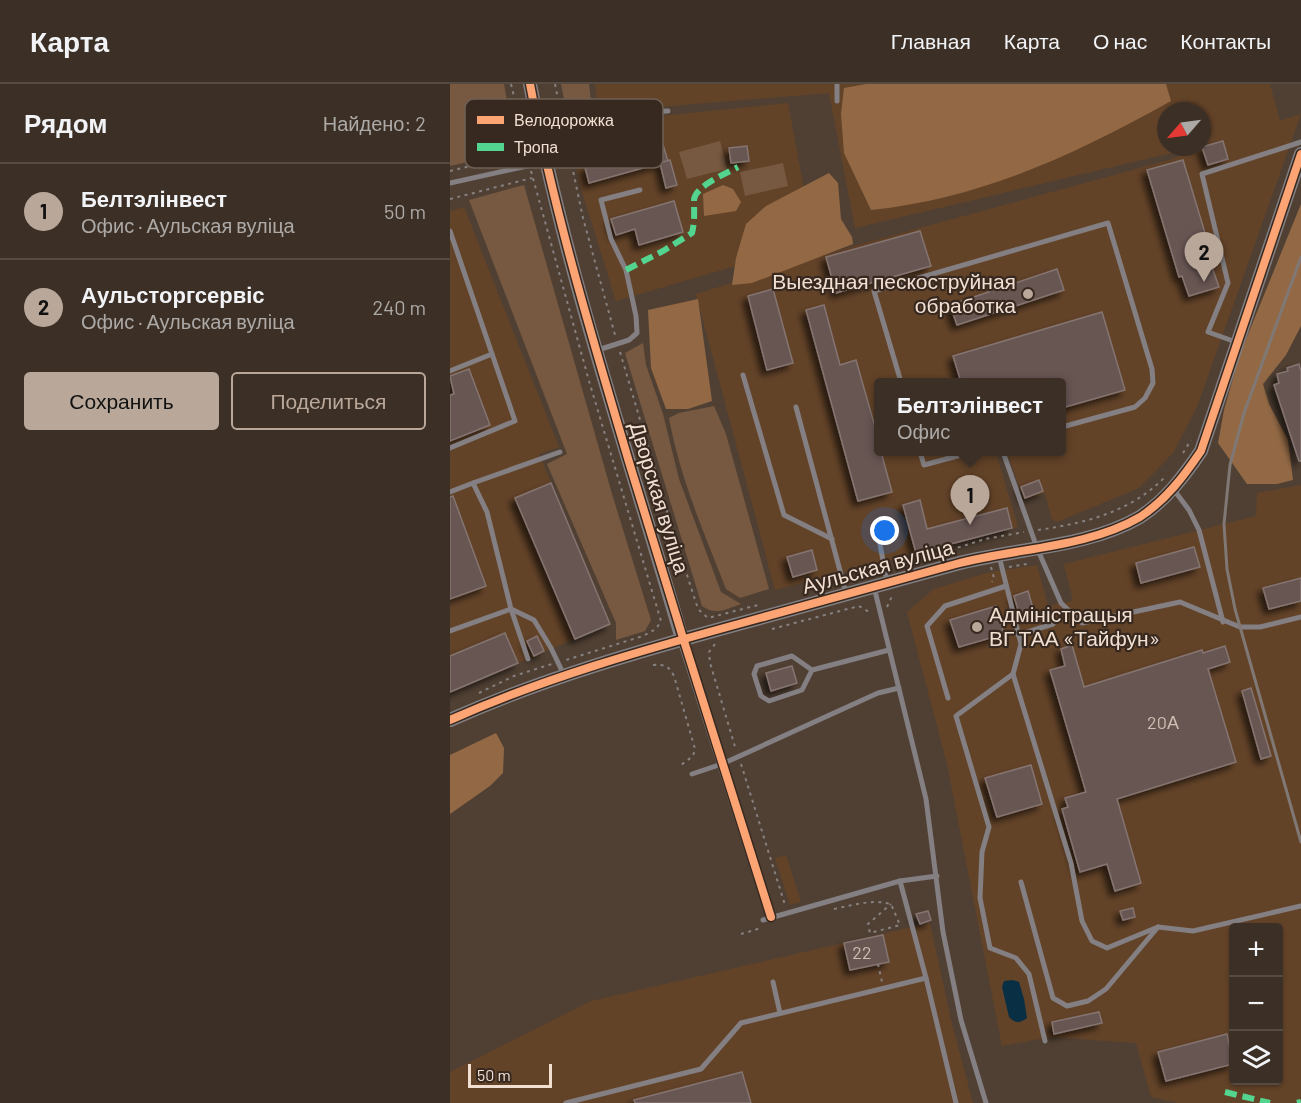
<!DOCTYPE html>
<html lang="ru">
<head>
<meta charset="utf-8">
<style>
  :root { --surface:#3c3026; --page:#473c32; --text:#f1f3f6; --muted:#aca9a7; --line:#554b43; --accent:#b9a79a }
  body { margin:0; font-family:Barlow,sans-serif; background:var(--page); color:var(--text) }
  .controls { position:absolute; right:18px; bottom:18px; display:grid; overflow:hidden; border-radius:6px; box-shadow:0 2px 4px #0004 }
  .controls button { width:54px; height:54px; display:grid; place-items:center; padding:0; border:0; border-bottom:2px solid var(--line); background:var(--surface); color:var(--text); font:30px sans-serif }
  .compass { position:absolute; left:707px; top:18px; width:54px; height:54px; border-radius:50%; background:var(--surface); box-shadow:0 2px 4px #0004; rotate:242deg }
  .scale { position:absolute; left:18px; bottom:15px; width:84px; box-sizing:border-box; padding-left:6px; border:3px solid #f1dfd2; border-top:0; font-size:16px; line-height:21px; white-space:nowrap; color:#f1dfd2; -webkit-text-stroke:4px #37291f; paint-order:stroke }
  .you { position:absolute; left:435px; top:447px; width:21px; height:21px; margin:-15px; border:4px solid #fff; border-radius:50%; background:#1a73e8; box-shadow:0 0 0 9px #1a73e833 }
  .badge { display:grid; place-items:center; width:39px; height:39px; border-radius:50%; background:var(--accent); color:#111; font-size:20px; font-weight:700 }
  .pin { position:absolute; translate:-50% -50px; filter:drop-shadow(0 2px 3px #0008) }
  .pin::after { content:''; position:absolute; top:32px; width:21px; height:18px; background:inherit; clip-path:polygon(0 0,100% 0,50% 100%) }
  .popup { position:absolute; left:424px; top:294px; width:192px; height:78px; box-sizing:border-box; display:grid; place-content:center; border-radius:6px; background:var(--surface); filter:drop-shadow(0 2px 4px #0005); font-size:20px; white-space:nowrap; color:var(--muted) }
  .popup b { font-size:22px; color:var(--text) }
  .popup::after { content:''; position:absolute; left:50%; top:100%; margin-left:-12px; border:12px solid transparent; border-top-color:var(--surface) }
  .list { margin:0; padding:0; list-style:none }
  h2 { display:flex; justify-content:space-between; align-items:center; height:78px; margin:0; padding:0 24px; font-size:26px }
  h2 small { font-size:20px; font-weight:400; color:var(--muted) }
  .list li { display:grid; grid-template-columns:39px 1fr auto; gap:18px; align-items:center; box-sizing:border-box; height:96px; padding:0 24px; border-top:2px solid var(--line) }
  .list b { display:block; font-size:22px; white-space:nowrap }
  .list p { margin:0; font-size:20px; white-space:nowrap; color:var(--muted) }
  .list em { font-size:20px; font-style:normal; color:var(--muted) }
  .actions { display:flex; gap:12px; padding:18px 24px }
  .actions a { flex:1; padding:14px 0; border:2px solid var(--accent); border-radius:6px; text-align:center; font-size:21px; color:var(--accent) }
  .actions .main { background:var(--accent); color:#111 }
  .icon { flex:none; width:33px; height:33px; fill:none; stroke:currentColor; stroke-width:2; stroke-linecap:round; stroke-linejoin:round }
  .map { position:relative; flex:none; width:851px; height:1019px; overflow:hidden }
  header { display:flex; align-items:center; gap:36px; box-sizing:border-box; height:84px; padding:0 30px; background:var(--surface); border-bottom:2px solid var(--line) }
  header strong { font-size:28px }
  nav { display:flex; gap:33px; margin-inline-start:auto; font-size:21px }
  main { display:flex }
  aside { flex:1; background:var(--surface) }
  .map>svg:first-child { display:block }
  .built { fill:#634328; fill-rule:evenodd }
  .green { fill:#775941 }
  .forest { fill:#936945 }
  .water { fill:#082f44 }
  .building { fill:#685653; stroke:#847471; stroke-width:1.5; filter:url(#shadow) }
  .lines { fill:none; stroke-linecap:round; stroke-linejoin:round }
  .path { stroke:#86807f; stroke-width:2; stroke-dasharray:3 4.5; stroke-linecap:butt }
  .service { stroke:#837f82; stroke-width:5 }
  .minor { stroke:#837f82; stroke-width:10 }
  .tertiary { stroke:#837f82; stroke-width:14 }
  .rail { stroke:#807874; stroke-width:3 }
  .quiet { stroke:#53d58f; stroke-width:6; stroke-dasharray:12 6; stroke-linecap:butt }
  .cycleway-casing { stroke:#37291f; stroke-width:11 }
  .cycleway { stroke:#fda474; stroke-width:8 }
  .poi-dot { fill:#b9a79a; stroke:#37291f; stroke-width:2 }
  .labels { text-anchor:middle; stroke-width:4.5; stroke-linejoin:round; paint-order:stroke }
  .number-label { font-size:18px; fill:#cfbdb2 }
  .poi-label { font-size:21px; fill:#f1dfd2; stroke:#37291f; text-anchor:end }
  .street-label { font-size:21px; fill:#f1dfd2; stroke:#37291f }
  .key { fill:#37291f; stroke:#6f6055; stroke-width:1.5 }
  .key-label { font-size:16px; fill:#f1dfd2 }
</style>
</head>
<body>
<header>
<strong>Карта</strong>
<nav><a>Главная</a><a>Карта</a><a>О нас</a><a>Контакты</a></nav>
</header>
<main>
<aside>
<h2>Рядом<small>Найдено: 2</small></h2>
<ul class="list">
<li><span class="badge">1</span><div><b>Белтэлінвест</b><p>Офис · Аульская вуліца</p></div><em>50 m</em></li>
<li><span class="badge">2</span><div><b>Аульсторгсервіс</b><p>Офис · Аульская вуліца</p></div><em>240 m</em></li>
</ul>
<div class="actions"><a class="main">Сохранить</a><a>Поделиться</a></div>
</aside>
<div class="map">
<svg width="851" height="1019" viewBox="0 0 851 1019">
  <defs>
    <filter id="shadow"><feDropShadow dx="-5" dy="5" stdDeviation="3" flood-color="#0009"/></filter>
  </defs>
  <rect width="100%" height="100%" fill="#504033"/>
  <g class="built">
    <path d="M 145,0 L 820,0 L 830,37 L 851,30 L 747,323 L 723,369 L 689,404 L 607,438 L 602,436 L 595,409 L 574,416 L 557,368 L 547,372 L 568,443 L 325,506 L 246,210 L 407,161 L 719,76 L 758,61 L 752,62 L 752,27 L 716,27 L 716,63 L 747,63 L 405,144 L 379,9 L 148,28 ZM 428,298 L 612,298 L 612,368 L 428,368 Z"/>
    <polygon points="338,19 364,159 166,217 132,108 117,43 210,32"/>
    <polygon points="14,123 109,363 89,370 160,540 0,608 0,127"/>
    <path d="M 851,401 L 851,1019 L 729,1019 L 701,1013 L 686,959 L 600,953 L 552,962 L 497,680 L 457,528 L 484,505 L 536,489 L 587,481 L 598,522 L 623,517 L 614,480 L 806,432 L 807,409 ZM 784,844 L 828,844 L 828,996 L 784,996 Z"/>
    <polygon points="336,771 351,818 340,821 325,774"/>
    <polygon points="480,839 501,936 523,1019 0,1019 0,988 141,917"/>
  </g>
  <g class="green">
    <polygon points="0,0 54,0 66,67 0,82"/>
    <polygon points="111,0 139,0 142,25 117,29"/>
    <polygon points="270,57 277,85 237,95 229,68"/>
    <polygon points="333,79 338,102 295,112 290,88"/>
    <polygon points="74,101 162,410 201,536 195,547 166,556 166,539 97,380 117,370 19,116"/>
    <path d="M 193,259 L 196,281 L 213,330 L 229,395 L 271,508 L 291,520 C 276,525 266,532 252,522 L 175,269 Z"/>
    <path d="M 264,322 L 276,350 L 319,505 L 290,514 L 276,505 C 254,449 230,394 219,334 L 229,329 Z"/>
  </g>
  <g class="forest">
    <path d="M 416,0 L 716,0 L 721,17 C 624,71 532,114 421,126 L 394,69 L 391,30 L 394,4 Z"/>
    <polygon points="379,89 388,99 391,135 402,153 403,160 302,199 282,201 286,174 296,140 316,122"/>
    <polygon points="273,101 283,105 291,118 286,127 254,132 253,110"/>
    <polygon points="851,120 851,242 836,271 813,300 819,320 838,356 843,396 827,400 797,400 768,359 774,326 790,270"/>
    <polygon points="248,215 262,317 238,325 216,325 201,284 198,226"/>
    <polygon points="46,649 54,664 53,689 40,702 0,730 0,671"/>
  </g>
  <path class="water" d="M 563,896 L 569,898 L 574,915 L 577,934 C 569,940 565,939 559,933 L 552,903 L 554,897 Z"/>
  <g class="building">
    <polygon points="773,57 778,75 758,81 752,63"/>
    <polygon points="213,61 218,77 139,99 135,83"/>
    <polygon points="297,62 299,77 281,79 279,64"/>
    <polygon points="220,76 227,101 216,104 210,79"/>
    <polygon points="733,76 765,182 762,183 769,203 739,212 732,192 729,193 697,86"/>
    <polygon points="224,117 233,148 189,161 185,145 166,151 161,135"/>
    <polygon points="470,147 481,182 386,209 376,173"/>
    <polygon points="607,185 614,206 507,241 500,221"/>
    <polygon points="323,205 343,279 317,286 298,212"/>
    <polygon points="374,221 390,281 406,276 429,357 429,368 431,368 442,408 408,417 356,226"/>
    <polygon points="652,228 675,306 612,324 612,298 511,298 503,272"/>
    <polygon points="849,280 851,287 851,377 849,377 824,301 829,299 827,290 838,287 837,284"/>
    <polygon points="19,285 40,341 0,357 0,311 4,310 0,292"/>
    <polygon points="589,396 593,407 575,414 571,403"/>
    <polygon points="101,399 160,540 125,555 65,414"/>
    <polygon points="3,412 36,502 0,515 0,413"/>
    <polygon points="470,416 477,445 557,424 562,444 466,469 453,421"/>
    <polygon points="744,463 750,483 691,499 686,479"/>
    <polygon points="362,466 367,486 343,493 337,473"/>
    <polygon points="851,494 851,517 819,525 813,504"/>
    <polygon points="578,507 584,528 570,533 564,512"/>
    <polygon points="546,522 554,550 509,563 500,536"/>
    <polygon points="55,549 68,579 0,608 0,572"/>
    <polygon points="87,552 94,567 84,572 77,557"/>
    <polygon points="622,561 634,603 752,566 753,569 775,562 780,578 758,585 786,678 667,715 691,799 665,807 657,780 630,788 612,725 618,723 615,714 636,708 600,586 615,582 611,565"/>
    <polygon points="342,582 347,599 321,607 316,589"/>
    <polygon points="801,604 821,672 811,675 792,607"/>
    <polygon points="581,681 592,720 547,733 535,694"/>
    <polygon points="683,824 685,833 673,836 670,827"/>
    <polygon points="478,827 481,836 470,840 466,830"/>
    <polygon points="433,851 439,878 400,886 394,859"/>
    <polygon points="649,928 652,939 604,950 602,938"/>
    <polygon points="777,950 783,980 716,997 708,968"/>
    <polygon points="292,988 301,1019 185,1019 184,1016"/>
  </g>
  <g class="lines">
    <g class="path">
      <polyline points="61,0 78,73"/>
      <polyline points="105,0 111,30"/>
      <polyline points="114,44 133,134 165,251"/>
      <polyline points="0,87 77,68"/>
      <polyline points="81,87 139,297 211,537 206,545 193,552 116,576"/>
      <polyline points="0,115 82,94"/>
      <polyline points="170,268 224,451 248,525 258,534 308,521"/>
      <polyline points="733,369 741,356"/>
      <path d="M 588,446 C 636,439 681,428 716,392"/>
      <polyline points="472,475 535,455 574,448"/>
      <polyline points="541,483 544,494 542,498"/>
      <polyline points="559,483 577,480"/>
      <polyline points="437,523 443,510"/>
      <polyline points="322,545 409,522 419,528 422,527"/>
      <polyline points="265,560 259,568 260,579 286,666"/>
      <path d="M 203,581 C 214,580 219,582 224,592 L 245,665 L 243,672 L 231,681"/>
      <polyline points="29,609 64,592 102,580"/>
      <polyline points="291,680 335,821"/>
      <path d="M 384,825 C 403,821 422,815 441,820 L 450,841 L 420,849 L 418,840 L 441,820"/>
      <polyline points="291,850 311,844"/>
      <polyline points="428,880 432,898"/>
    </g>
    <g class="service">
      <polyline points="387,0 387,17"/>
      <path d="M 90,42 C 131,29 175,30 218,27"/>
      <polyline points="0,99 95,78"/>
      <polyline points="0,147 65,337 0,364"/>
      <polyline points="786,258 758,248 778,199 752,90 851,58"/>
      <polyline points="148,266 179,256 187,249 186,232 176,186 161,155 151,116 190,106"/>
      <polyline points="0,287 42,270"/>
      <polyline points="293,291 334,431 382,455"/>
      <polyline points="451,298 424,207 658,139 702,285 703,299 695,314 685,323 612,343"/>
      <polyline points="346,323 396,509"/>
      <polyline points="470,368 474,381 522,368"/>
      <polyline points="553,368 587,464 611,519 632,539 730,518 790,543 810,543 851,533"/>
      <polyline points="23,399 110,368"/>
      <polyline points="724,406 739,426 749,446 773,538"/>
      <polyline points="0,408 23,399 37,428 61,525 0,547"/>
      <polyline points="549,472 571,560 563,590 621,779 632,837 642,857 657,864 708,843"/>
      <polyline points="437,498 429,455 446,451"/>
      <polyline points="424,503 476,715 493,848 511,936 536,1019"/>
      <polyline points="61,525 84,536 101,564 114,591"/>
      <polyline points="61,525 78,575"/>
      <polyline points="568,551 603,540"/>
      <polyline points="362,586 342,572 307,582 304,590 311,612 319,617 352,606 362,586 439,566"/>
      <polyline points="563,590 506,632 539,743 532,768 530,814 540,864 566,874 579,890 595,957"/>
      <polyline points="498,614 477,542 495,522 556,502"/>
      <polyline points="242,690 272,680 428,609 449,604"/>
      <polyline points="450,797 476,894 506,1019"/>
      <polyline points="571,798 603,914 617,922 638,917 656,905 708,843 743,847 851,822"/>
      <polyline points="313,836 450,797 487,792"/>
      <polyline points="323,898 330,929"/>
      <polyline points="116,1019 251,985 291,939 476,894"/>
    </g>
    <polyline class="minor" points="232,555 321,833"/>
    <g class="tertiary">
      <path d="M 80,0 C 116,189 179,371 232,555"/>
      <path d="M 0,636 C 94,594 193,566 292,539 C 364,519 435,499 506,480 C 565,464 637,464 690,433 C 716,416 734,392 751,367 L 851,70"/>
    </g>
    <polyline class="rail" points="851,173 794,329 780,381 774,440 777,485 785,525 851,758"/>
    <g class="quiet">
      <path d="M 176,186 L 213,167 L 242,149 C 245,137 244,127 244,116 C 245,102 277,89 288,83"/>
      <polyline points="775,1008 820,1019"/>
      <polyline points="847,1019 851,1018"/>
    </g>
    <g class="cycleway-casing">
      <g id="cycleway">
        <path d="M 80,0 C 104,128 142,253 179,378 C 225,530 273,682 321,833"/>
        <path d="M 0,636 C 94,594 193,566 292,539 C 364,519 435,499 506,480 C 565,464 637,464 690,433 C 716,416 734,392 751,367 L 851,70"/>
      </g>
    </g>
    <use href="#cycleway" class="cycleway"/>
  </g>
  <g class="poi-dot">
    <circle cx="578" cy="210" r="6"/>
    <circle cx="527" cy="543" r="6"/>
  </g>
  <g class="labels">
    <g class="number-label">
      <text x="713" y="645">20А</text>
      <text x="412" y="875">22</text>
    </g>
    <g class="poi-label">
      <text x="566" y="205">Выездная пескоструйная<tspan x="566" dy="24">обработка</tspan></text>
      <text x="539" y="538" text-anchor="start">Адміністрацыя<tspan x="539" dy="24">ВГ ТАА «Тайфун»</tspan></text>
    </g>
    <g class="street-label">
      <text transform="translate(209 414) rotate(73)" y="7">Дворская вуліца</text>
      <text transform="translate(428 483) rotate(-15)" y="7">Аульская вуліца</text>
    </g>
  </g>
  <rect x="15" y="15" width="198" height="69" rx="9" class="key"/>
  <rect x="27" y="32" width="27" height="8" fill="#fda474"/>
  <rect x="27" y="59" width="27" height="8" fill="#53d58f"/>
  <g class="key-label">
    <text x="64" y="42">Велодорожка</text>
    <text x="64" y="69">Тропа</text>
  </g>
</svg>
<div class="controls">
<button>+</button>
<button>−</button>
<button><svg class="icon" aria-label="layers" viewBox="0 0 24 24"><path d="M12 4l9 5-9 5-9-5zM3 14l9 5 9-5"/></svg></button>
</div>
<svg class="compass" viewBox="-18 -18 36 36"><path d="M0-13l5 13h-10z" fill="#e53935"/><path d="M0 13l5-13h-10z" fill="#aca9a7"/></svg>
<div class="scale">50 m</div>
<div class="you"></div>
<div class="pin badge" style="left:520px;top:441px">1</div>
<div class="popup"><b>Белтэлінвест</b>Офис</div>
<div class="pin badge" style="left:754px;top:198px">2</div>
</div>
</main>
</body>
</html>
